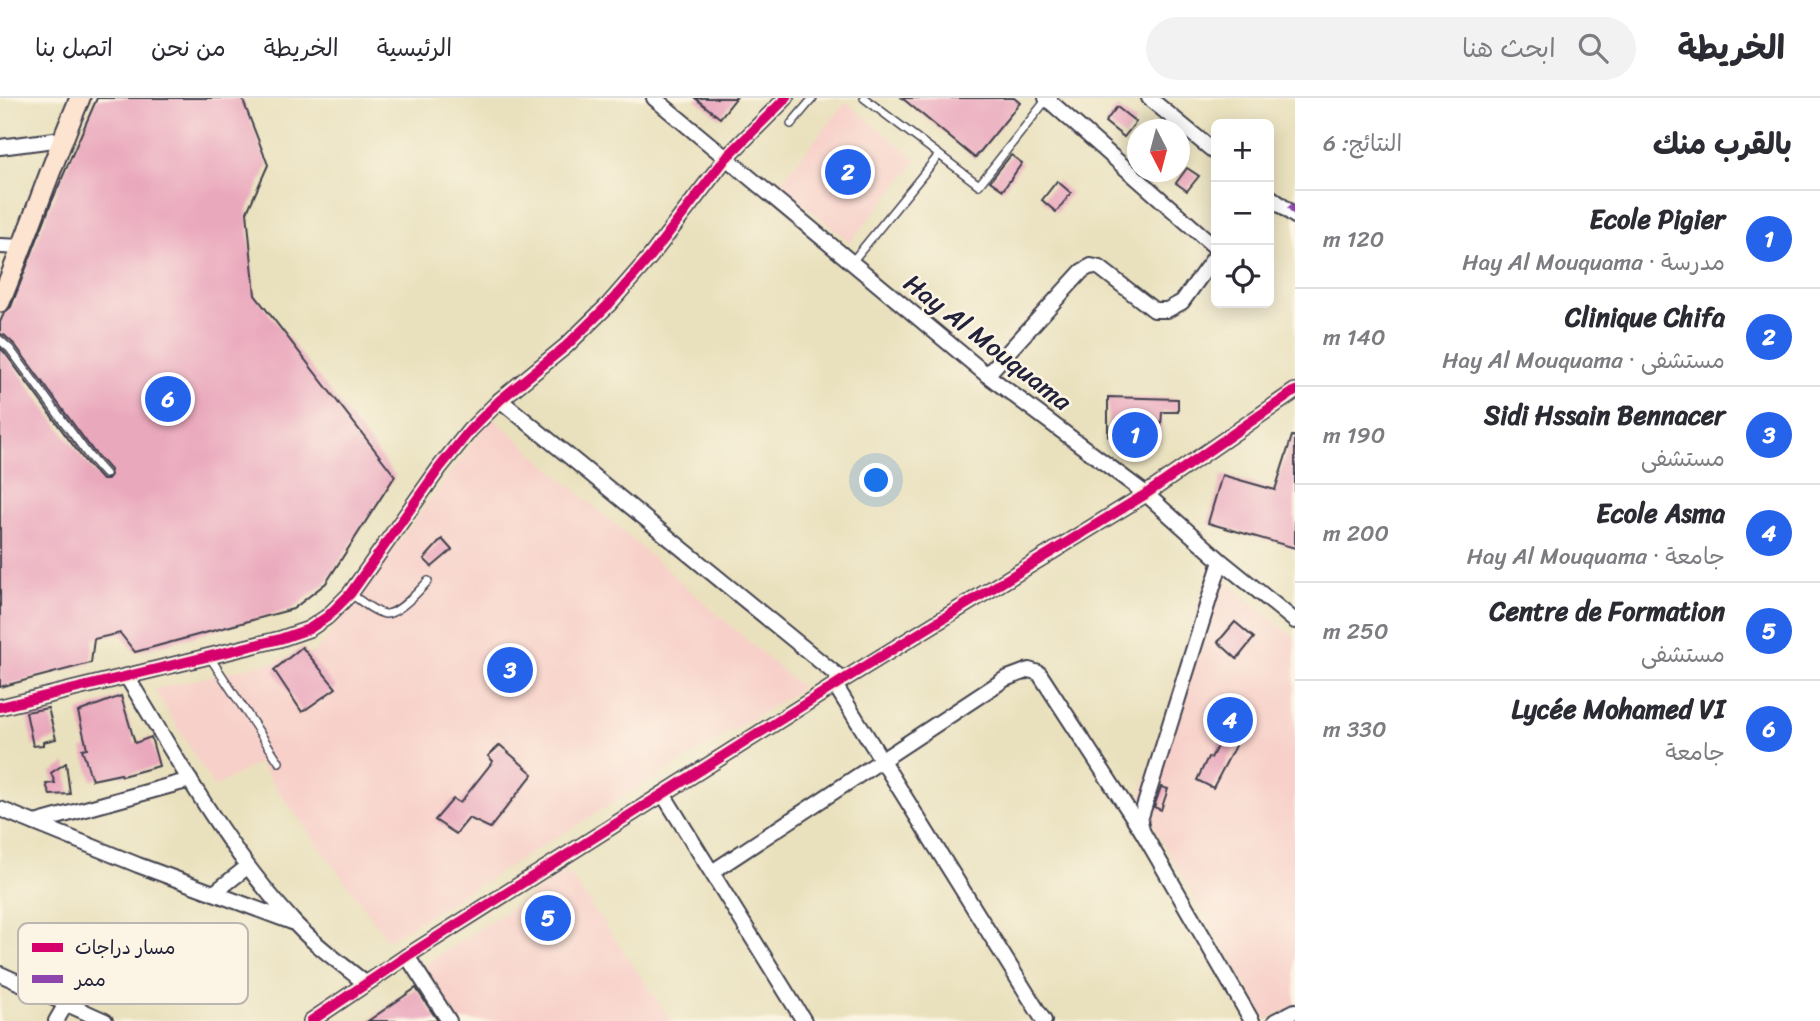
<!DOCTYPE html>
<html lang="ar">
<head>
<meta charset="utf-8">
<style>
  :root { --surface:#fff; --page:#f2f2f3; --text:#2b2b33; --muted:#7c7c81; --line:#e1e1e2; --accent:#2563eb }
  body { margin:0; font-family:Sriracha,"Playpen Sans Arabic",sans-serif; background:var(--page); color:var(--text); direction:rtl }
  .controls { position:absolute; right:21px; top:21px; display:grid; overflow:hidden; border-radius:10px; box-shadow:0 4px 18px #0003 }
  .controls button { width:63px; height:63px; display:grid; place-items:center; padding:0; border:0; border-bottom:2px solid var(--line); background:var(--surface); color:var(--text); font:35px sans-serif }
  .compass { position:absolute; left:1127px; top:21px; width:63px; height:63px; border-radius:50%; background:var(--surface); box-shadow:0 4px 18px #0003; rotate:174deg }
  .you { position:absolute; left:877px; top:383px; width:24px; height:24px; margin:-18px; border:5px solid #fff; border-radius:50%; background:#1a73e8; box-shadow:0 0 0 10px #1a73e833 }
  .badge { display:grid; place-items:center; width:46px; height:46px; border-radius:50%; background:var(--accent); color:#fff; font-size:23px; font-weight:700 }
  .pin { position:absolute; translate:-50% -50%; border:4px solid #fff; box-shadow:0 2px 7px #0006 }
  .list { margin:0; padding:0; list-style:none }
  h2 { display:flex; justify-content:space-between; align-items:center; height:91px; margin:0; padding:0 28px; font-size:30px }
  h2 small { font-size:23px; font-weight:400; color:var(--muted) }
  .list li { display:grid; grid-template-columns:46px 1fr auto; gap:21px; align-items:center; box-sizing:border-box; height:98px; padding:0 28px; border-top:2px solid var(--line) }
  .list b { display:block; font-size:26px; white-space:nowrap }
  .list p { margin:0; font-size:23px; white-space:nowrap; color:var(--muted) }
  .list em { font-size:23px; font-style:normal; color:var(--muted) }
  .icon { flex:none; width:38px; height:38px; fill:none; stroke:currentColor; stroke-width:2; stroke-linecap:round; stroke-linejoin:round }
  .map { position:relative; flex:none; width:1295px; height:923px; overflow:hidden; direction:ltr }
  header { display:flex; align-items:center; gap:42px; box-sizing:border-box; height:98px; padding:0 35px; background:var(--surface); border-bottom:2px solid var(--line) }
  header strong { font-size:33px }
  nav { display:flex; gap:38px; margin-inline-start:auto; font-size:24px }
  .search { width:490px; height:63px; background:var(--page); display:flex; align-items:center; gap:18px; box-sizing:border-box; padding:0 24px; border-radius:38px; color:var(--muted); font-size:26px }
  main { display:flex }
  aside { flex:1; background:var(--surface) }
  .map>svg:first-child { display:block }
  .built { fill:#f7d0c9 }
  .building { fill:#eaa8bd }
  .lines { fill:none; stroke-linecap:round; stroke-linejoin:round }
  .lane-casing { stroke:#403f4e; stroke-width:10 }
  .street-casing { stroke:#403f4e; stroke-width:18 }
  .secondary-casing { stroke:#403f4e; stroke-width:23 }
  .lane { stroke:#fff; stroke-width:7 }
  .street { stroke:#fff; stroke-width:14 }
  .secondary { stroke:#fde4d0; stroke-width:19 }
  .quiet { stroke:#8e44ad; stroke-width:9; stroke-dasharray:18 9; stroke-linecap:butt }
  .cycleway-casing { stroke:#fcf5e5; stroke-width:15 }
  .cycleway { stroke:#d6006c; stroke-width:10 }
  .labels { text-anchor:middle; stroke-width:5; stroke-linejoin:round; paint-order:stroke }
  .street-label { font-size:26px; fill:#22223b; stroke:#fcf5e5 }
  .key { fill:#fcf5e5; stroke:#bbb6b2; stroke-width:2 }
  .key-label { font-size:19px; fill:#22223b }
</style>
</head>
<body>
<header>
<strong>الخريطة</strong>
<div class="search"><svg class="icon" aria-label="search" viewBox="0 0 24 24"><circle cx="10" cy="10" r="6"/><path d="M15 15l6 6"/></svg>ابحث هنا</div>
<nav><a>الرئيسية</a><a>الخريطة</a><a>من نحن</a><a>اتصل بنا</a></nav>
</header>
<main>
<aside>
<h2>بالقرب منك<small>النتائج: 6</small></h2>
<ul class="list">
<li><span class="badge">1</span><div><b>Ecole Pigier</b><p>مدرسة · Hay Al Mouquama</p></div><em>120 m</em></li>
<li><span class="badge">2</span><div><b>Clinique Chifa</b><p>مستشفى · Hay Al Mouquama</p></div><em>140 m</em></li>
<li><span class="badge">3</span><div><b>Sidi Hssain Bennacer</b><p>مستشفى</p></div><em>190 m</em></li>
<li><span class="badge">4</span><div><b>Ecole Asma</b><p>جامعة · Hay Al Mouquama</p></div><em>200 m</em></li>
<li><span class="badge">5</span><div><b>Centre de Formation</b><p>مستشفى</p></div><em>250 m</em></li>
<li><span class="badge">6</span><div><b>Lycée Mohamed VI</b><p>جامعة</p></div><em>330 m</em></li>
</ul>
</aside>
<div class="map">
<svg width="1295" height="923" viewBox="0 0 1295 923">
  <rect width="100%" height="100%" fill="#fcf5e5"/>
  <filter id="ink" filterUnits="userSpaceOnUse"><feTurbulence type="fractalNoise" baseFrequency=".0143" numOctaves="2"/><feDisplacementMap in="SourceGraphic" scale="14" xChannelSelector="R" yChannelSelector="G"/><feConvolveMatrix kernelMatrix="1 2 1 2 8 2 1 2 1" color-interpolation-filters="sRGB"/></filter>
  <filter id="wash" filterUnits="userSpaceOnUse"><feTurbulence type="fractalNoise" baseFrequency=".00686" numOctaves="4" result="noise"/><feDisplacementMap in="SourceGraphic" scale="28" xChannelSelector="R" yChannelSelector="G"/><feGaussianBlur stdDeviation="1.57" result="paint"/><feColorMatrix in="noise" values="0 0 0 0 0 0 0 0 0 0 0 0 0 0 0 0 0 1.4 0 .05"/><feComposite in="paint" operator="in"/></filter>
  <g filter="url(#wash)">
    <rect width="100%" height="100%" fill="#e9e1bd"/>
    <g class="built">
      <polygon points="846,4 918,62 850,144 779,86"/>
      <polygon points="492,319 802,590 388,842 258,665 214,689 154,591 316,554"/>
      <polygon points="1210,471 1295,540 1295,908 1266,922 1139,704"/>
      <polygon points="567,773 672,923 459,923 423,868"/>
    </g>
    <g id="blocks">
      <g class="building">
        <polygon points="97,0 242,0 268,67 247,114 255,197 395,378 326,485 293,511 135,554 120,535 94,541 91,565 0,589 0,250 5,255 84,362 102,382 107,382 111,377 110,372 94,354 15,247 4,237 0,236 0,224 4,215 11,209 52,103"/>
        <polygon points="695,0 736,0 720,20"/>
        <polygon points="902,0 1014,0 1020,5 975,60"/>
        <polygon points="1117,9 1136,24 1124,39 1105,24"/>
        <polygon points="1011,57 1022,65 1003,92 990,83"/>
        <polygon points="1187,70 1199,78 1187,93 1176,85"/>
        <polygon points="1057,83 1071,95 1056,114 1042,102"/>
        <polygon points="1108,299 1178,301 1178,314 1162,314 1160,344 1124,349 1123,341 1108,338"/>
        <polygon points="1292,338 1295,338 1295,450 1208,425 1222,377 1275,392"/>
        <polygon points="442,441 452,452 432,469 424,461"/>
        <polygon points="1235,524 1254,540 1237,561 1218,544"/>
        <polygon points="302,549 336,590 302,614 274,572"/>
        <polygon points="121,598 135,645 151,639 159,668 122,678 121,676 92,682 82,651 87,650 78,614"/>
        <polygon points="48,610 56,641 43,644 43,647 33,648 26,614"/>
        <polygon points="1224,635 1238,642 1213,690 1197,682 1208,659 1211,660"/>
        <polygon points="500,647 533,676 490,730 469,720 456,736 435,722 453,701 460,705 493,663 488,658"/>
        <polygon points="66,665 70,696 50,697 46,686 55,685 51,675"/>
        <polygon points="1161,689 1168,691 1161,712 1154,709"/>
        <polygon points="416,890 438,923 368,923"/>
      </g>
    </g>
  </g>
  <g filter="url(#ink)">
    <use href="#blocks" fill-opacity="0" stroke="#403f4e" stroke-width="2"/>
    <g class="lines">
      <g class="lane-casing">
        <g id="lane">
          <polyline points="864,0 979,87 1047,1"/>
          <polyline points="791,26 813,0"/>
          <polyline points="851,165 939,57"/>
          <polyline points="0,242 10,251 89,358 105,376"/>
          <path d="M 351,496 C 360,502 373,514 385,516 C 397,517 420,492 428,483"/>
          <polyline points="209,558 279,664"/>
        </g>
      </g>
      <g class="street-casing">
        <g id="street">
          <polyline points="654,0 987,277 1146,396 1221,463 1295,523"/>
          <polyline points="1046,0 1216,150"/>
          <polyline points="1149,0 1216,55"/>
          <polyline points="0,49 62,41"/>
          <polyline points="1269,98 1295,118"/>
          <polyline points="0,148 23,149"/>
          <polyline points="987,277 1082,173 1091,168 1100,170 1154,212 1167,212 1182,204 1216,157"/>
          <polyline points="500,302 843,582"/>
          <polyline points="1221,463 1140,722 1142,733 1252,923"/>
          <path d="M 127,579 C 178,662 226,750 292,822 C 313,846 341,865 365,885"/>
          <polyline points="835,587 1044,923"/>
          <polyline points="0,609 280,541 309,531 327,519 350,496 440,369 470,332 500,302 566,248 609,206 650,159 726,60 786,0"/>
          <polyline points="663,696 804,923"/>
          <polyline points="0,711 138,767 292,824"/>
          <polyline points="35,725 190,682"/>
          <polyline points="712,774 1005,581 1029,572 1039,575 1142,733"/>
          <polyline points="214,795 247,769"/>
          <polyline points="407,858 449,923"/>
          <polyline points="0,876 105,923"/>
          <polyline points="56,923 66,906"/>
          <polyline points="311,923 407,858 843,582 1146,396 1295,293"/>
          <polyline points="1275,923 1295,913"/>
        </g>
      </g>
      <g class="secondary-casing">
        <path id="secondary" d="M 0,204 C 28,137 51,67 80,0"/>
      </g>
      <use href="#lane" class="lane"/>
      <use href="#street" class="street"/>
      <use href="#secondary" class="secondary"/>
      <polyline class="quiet" points="1290,113 1295,109"/>
      <g class="cycleway-casing">
        <g id="cycleway">
          <polyline points="0,609 280,541 309,531 327,519 350,496 440,369 470,332 500,302 566,248 609,206 650,159 726,60 786,0"/>
          <polyline points="311,923 407,858 843,582 1146,396 1295,293"/>
        </g>
      </g>
      <use href="#cycleway" class="cycleway"/>
    </g>
  </g>
  <g class="labels">
    <g class="street-label">
      <text transform="translate(988 244) rotate(38)" y="9">Hay Al Mouquama</text>
    </g>
  </g>
  <rect x="18" y="825" width="230" height="81" rx="10" class="key"/>
  <rect x="32" y="845" width="31" height="9" fill="#d6006c"/>
  <rect x="32" y="877" width="31" height="8" fill="#8e44ad"/>
  <g class="key-label">
    <text x="75" y="856">مسار دراجات</text>
    <text x="75" y="888">ممر</text>
  </g>
</svg>
<div class="controls">
<button>+</button>
<button>−</button>
<button><svg class="icon" aria-label="locate" viewBox="0 0 24 24"><circle cx="12" cy="12" r="6"/><path d="M12 2v4M12 18v4M2 12h4M18 12h4"/></svg></button>
</div>
<svg class="compass" viewBox="-18 -18 36 36"><path d="M0-13l5 13h-10z" fill="#e53935"/><path d="M0 13l5-13h-10z" fill="#7c7c81"/></svg>
<div class="you"></div>
<div class="pin badge" style="left:1135px;top:337px">1</div>
<div class="pin badge" style="left:848px;top:74px">2</div>
<div class="pin badge" style="left:510px;top:572px">3</div>
<div class="pin badge" style="left:1230px;top:622px">4</div>
<div class="pin badge" style="left:548px;top:820px">5</div>
<div class="pin badge" style="left:168px;top:301px">6</div>
</div>
</main>
</body>
</html>
